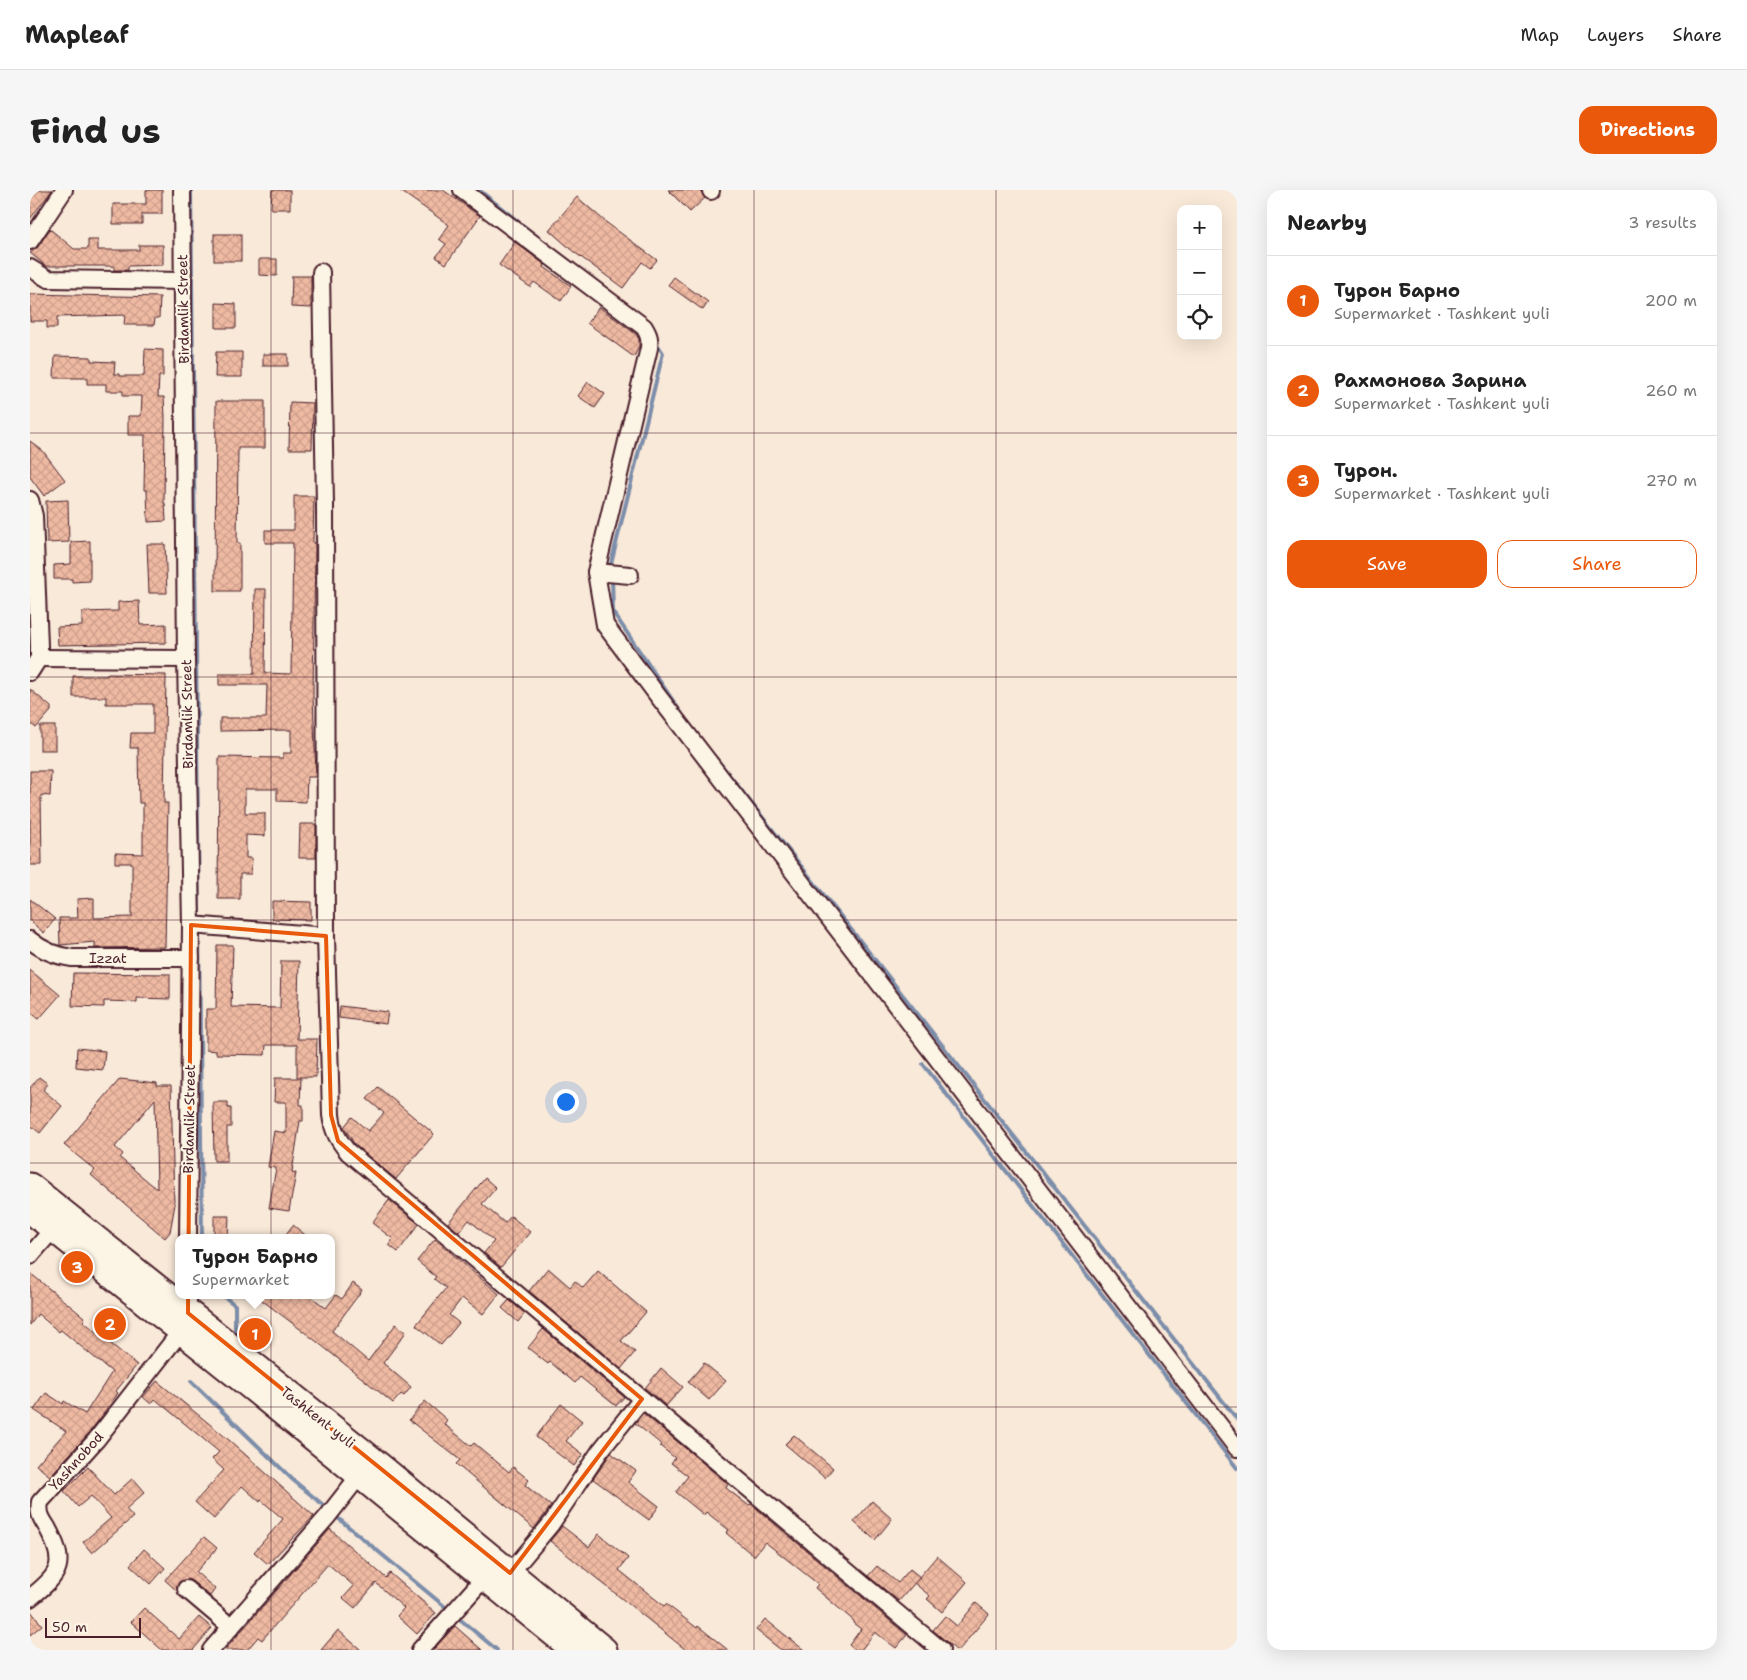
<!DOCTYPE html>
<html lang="en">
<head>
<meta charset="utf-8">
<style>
  :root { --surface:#fff; --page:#f6f6f6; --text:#222; --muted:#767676; --line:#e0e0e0; --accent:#ea580c }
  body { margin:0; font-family:"Shantell Sans",sans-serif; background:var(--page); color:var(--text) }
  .controls { position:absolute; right:15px; top:15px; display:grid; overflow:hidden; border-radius:10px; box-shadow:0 5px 20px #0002 }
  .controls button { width:45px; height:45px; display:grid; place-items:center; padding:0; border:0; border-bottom:1px solid var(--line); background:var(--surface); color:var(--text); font:25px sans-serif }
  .scale { position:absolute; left:15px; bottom:12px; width:96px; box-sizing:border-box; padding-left:5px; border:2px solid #4a1f2b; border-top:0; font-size:14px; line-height:18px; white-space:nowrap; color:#4a1f2b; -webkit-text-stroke:4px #fcf5e5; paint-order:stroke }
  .you { position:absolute; left:535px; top:911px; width:18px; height:18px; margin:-12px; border:4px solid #fff; border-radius:50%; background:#1a73e8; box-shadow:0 0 0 8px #1a73e833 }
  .badge { display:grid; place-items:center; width:32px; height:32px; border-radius:50%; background:var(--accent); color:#fff; font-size:16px; font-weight:700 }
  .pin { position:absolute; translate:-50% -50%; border:2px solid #fff; box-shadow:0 1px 5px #0006 }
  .popup { position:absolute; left:145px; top:1044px; width:160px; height:65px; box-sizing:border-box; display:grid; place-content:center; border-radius:10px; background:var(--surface); filter:drop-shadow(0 1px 4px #0005); font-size:16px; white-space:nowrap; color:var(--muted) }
  .popup b { font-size:19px; color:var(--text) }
  .popup::after { content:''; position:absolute; left:50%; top:100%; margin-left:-10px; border:10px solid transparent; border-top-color:var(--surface) }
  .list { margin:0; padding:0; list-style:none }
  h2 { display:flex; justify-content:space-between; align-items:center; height:65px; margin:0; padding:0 20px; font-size:21px }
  h2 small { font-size:16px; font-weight:400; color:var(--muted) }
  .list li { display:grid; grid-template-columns:32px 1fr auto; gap:15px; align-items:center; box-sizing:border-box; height:90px; padding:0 20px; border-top:1px solid var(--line) }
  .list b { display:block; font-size:19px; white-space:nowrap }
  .list p { margin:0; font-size:16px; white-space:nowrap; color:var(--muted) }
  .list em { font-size:16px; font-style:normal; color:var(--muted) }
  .actions { display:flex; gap:10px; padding:15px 20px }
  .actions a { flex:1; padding:11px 0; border:1px solid var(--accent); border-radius:15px; text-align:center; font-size:18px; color:var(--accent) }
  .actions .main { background:var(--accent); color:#fff }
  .icon { flex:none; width:28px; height:28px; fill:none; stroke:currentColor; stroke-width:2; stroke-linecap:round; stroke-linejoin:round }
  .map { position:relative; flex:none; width:1207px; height:1460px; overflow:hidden; border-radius:15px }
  header { display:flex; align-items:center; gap:30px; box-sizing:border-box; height:70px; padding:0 25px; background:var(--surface); border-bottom:1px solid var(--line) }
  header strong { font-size:24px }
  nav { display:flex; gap:28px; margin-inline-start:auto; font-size:18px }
  .intro { display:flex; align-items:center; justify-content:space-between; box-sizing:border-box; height:120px; padding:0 30px }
  h1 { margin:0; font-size:35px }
  .button { padding:12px 22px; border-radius:15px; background:var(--accent); color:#fff; font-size:18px; font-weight:700 }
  main { display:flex; gap:30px; padding:0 30px }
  aside { flex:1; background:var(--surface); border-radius:15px; box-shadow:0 5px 20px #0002 }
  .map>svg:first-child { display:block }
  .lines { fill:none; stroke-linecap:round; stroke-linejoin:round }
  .stream { stroke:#7c8daa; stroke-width:4 }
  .building { fill:url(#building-cross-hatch); stroke:#4a1f2b; fill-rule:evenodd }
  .minor-casing { stroke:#4a1f2b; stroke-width:20 }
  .highway-casing { stroke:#4a1f2b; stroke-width:29 }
  .minor { stroke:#fcf5e5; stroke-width:16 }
  .highway { stroke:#fcf5e5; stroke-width:25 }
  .marked { fill:none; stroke:#e8590c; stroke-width:4; stroke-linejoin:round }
  .grid { fill:none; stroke:#4a1f2b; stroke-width:1; stroke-opacity:0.55 }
  .labels { text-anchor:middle; stroke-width:4.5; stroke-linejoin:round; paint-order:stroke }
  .street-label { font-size:14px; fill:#4a1f2b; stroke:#fcf5e5 }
</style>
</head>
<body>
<header>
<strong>Mapleaf</strong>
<nav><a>Map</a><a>Layers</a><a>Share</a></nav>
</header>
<div class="intro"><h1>Find us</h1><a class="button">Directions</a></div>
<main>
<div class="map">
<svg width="1207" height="1460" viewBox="0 0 1207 1460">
  <defs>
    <pattern id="building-cross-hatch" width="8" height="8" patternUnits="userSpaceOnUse" patternTransform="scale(1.25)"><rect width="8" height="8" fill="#efbaa2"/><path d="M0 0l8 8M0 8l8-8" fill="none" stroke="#ce9f8c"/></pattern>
  </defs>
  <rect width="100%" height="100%" fill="#f9e9d8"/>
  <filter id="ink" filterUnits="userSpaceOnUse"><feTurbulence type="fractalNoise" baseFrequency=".02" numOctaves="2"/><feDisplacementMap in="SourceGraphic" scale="10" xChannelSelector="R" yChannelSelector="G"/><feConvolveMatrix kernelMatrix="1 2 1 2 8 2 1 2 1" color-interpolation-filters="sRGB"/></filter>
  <g filter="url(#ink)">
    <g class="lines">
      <g class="stream">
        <polyline points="161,0 169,731"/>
        <polyline points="449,0 510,49"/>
        <polyline points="582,380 581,374 633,163 625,151"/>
        <polyline points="582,387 583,422 652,524"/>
        <polyline points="685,567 1207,1229"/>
        <polyline points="169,740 172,1048"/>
        <polyline points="893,874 1207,1278"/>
        <polyline points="192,1105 205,1115 205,1139"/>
        <polyline points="161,1191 263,1290 298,1319"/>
        <polyline points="303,1324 419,1420"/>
        <polyline points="426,1426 467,1460"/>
      </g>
    </g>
    <g class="building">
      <polygon points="0,0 22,0 0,29"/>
      <polygon points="116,0 132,0 132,24 112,24 112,34 83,34 83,14 116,14"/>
      <polygon points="242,0 260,0 260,19 241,19"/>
      <polygon points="369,0 413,0 450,26 416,74 406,67 416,54 409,49 419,35"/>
      <polygon points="638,0 671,0 675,8 660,22"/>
      <polygon points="547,7 577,33 627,70 620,78 612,72 593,98 544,62 519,40"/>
      <polygon points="20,39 44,59 58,59 58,50 68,50 68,60 109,60 109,55 133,55 133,75 98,76 98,80 84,80 84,76 16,76 0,63 8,57"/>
      <rect x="184" y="44" width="27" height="27"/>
      <polygon points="485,52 515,75 514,77 541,96 531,111 504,92 500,97 469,75"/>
      <polygon points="229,69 247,69 247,86 229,85"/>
      <polygon points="262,86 281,86 281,118 261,117"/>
      <polygon points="644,87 678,112 673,120 638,95"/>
      <polygon points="0,104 130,107 129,128 125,128 124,135 94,135 95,125 27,127 27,138 17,138 17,131 0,131"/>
      <polygon points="186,113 206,114 206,138 186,138"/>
      <polygon points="569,117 606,144 609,149 609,156 604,167 557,133"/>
      <polygon points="115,159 133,160 133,186 129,186 128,207 134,207 135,227 134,313 135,313 136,331 118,332 117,300 114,300 115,245 98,245 98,226 111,226 112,206 93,206 93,201 76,201 76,194 57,194 57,188 24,188 25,166 61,167 61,171 85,172 84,184 90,184 90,186 114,186"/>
      <polygon points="186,162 212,162 212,187 185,187"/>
      <rect x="233" y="164" width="25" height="12"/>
      <polygon points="558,192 575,204 565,218 548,206"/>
      <polygon points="186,211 235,211 235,258 208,258 207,353 210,353 210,401 185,401"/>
      <polygon points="260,212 283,213 282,259 259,259"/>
      <polygon points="0,251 13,261 35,290 14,306 0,287"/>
      <polygon points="264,306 284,306 283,353 285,354 283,505 286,587 277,587 276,612 247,611 247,599 215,599 215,623 235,623 235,646 216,645 216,668 222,668 221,684 210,684 210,709 188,709 189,567 253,568 253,563 261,563 261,540 190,541 190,528 236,528 237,495 189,495 189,484 224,484 225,399 236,399 235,483 261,484 263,353 235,353 235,340 264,340"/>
      <polygon points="38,310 39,352 17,353 16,311"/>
      <polygon points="60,351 60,391 42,392 42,389 24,389 24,375 41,374 41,352"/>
      <polygon points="117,354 135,354 137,403 119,403"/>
      <polygon points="109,411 110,435 136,434 136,453 28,455 27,437 52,436 52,422 88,421 88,412"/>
      <polygon points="77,484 136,485 134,613 138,613 135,757 65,758 65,752 30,755 29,728 48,728 47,709 64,708 64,728 102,727 102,673 85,673 85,663 113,664 113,613 109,613 108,558 100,558 101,543 123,543 123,514 76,514 76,507 43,507 43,486 77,486"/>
      <polygon points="0,499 21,517 21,521 6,538 0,533"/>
      <rect x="10" y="536" width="15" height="24"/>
      <polygon points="0,581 21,581 20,606 11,605 12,675 0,675"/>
      <polygon points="270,634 286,634 286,668 269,668"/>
      <polygon points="0,709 25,729 14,743 0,731"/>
      <polygon points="242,711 281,712 281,730 242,729"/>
      <polygon points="187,755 203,755 201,817 250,818 251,771 269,771 267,849 287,849 286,887 267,887 267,855 236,855 235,865 186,864 186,861 176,860 176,819 186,819"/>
      <polygon points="0,780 30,805 9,829 0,822"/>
      <polygon points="43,783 140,784 140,809 107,808 107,812 74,811 74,817 42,816"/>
      <polygon points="310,816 358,822 356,834 309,828"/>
      <polygon points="47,858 75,861 73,880 46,877"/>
      <polygon points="9,887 18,894 13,900 32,916 10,943 0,935 0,898"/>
      <polygon points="245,888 271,888 270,915 273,915 273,931 270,931 262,982 266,983 259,1021 239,1018 246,978 238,977 244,941 256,943 256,912 244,912"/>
      <path d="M 90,889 L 127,893 L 127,896 L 141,896 L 144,1013 L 145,1014 L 140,1042 L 135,1048 L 61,985 L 65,980 L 34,955 ZM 125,909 L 127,999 L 90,968 L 93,964 L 85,957 Z"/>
      <polygon points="348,897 404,944 366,989 325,955 314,937 322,927 338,941 354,923 337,909"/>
      <polygon points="183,912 198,912 198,918 201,918 201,937 197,937 197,971 184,971"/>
      <polygon points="455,988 466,998 452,1014 475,1033 481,1026 500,1042 471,1077 454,1063 464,1051 439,1030 429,1042 418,1033"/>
      <polygon points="359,1010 389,1034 368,1062 359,1055 363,1049 342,1033"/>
      <polygon points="184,1026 199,1026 198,1048 184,1048"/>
      <polygon points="263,1035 279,1048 253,1048"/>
      <polygon points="405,1049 469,1104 453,1124 432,1108 419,1125 429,1133 411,1155 386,1135 416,1098 404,1089 406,1087 387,1071"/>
      <polygon points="518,1078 540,1097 545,1091 553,1098 568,1081 616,1122 591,1151 605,1162 591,1179 499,1101"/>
      <polygon points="0,1083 55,1128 53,1131 107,1175 86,1201 88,1203 77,1219 58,1244 20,1286 6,1275 36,1241 4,1220 16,1203 33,1214 34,1211 55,1224 82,1182 31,1140 29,1142 8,1124 0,1135"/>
      <polygon points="323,1093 332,1100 302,1141 338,1171 366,1134 376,1142 353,1173 381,1197 374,1206 371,1204 363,1213 286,1151 225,1105 279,1105 296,1118 306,1105 312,1109"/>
      <polygon points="479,1110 495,1123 488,1132 472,1118"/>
      <polygon points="513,1139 594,1207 586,1216 550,1187 545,1193 520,1172 518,1174 498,1158"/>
      <polygon points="674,1173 696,1191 679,1210 658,1192"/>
      <polygon points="631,1178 653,1197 636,1216 615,1198"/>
      <polygon points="127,1191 199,1250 284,1326 238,1374 224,1362 253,1329 231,1310 230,1312 212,1296 184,1329 165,1312 194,1280 182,1269 189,1262 125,1209 121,1214 113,1207"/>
      <polygon points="395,1211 417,1230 414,1234 441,1256 444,1253 479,1282 483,1277 499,1290 495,1295 521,1316 504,1339 426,1274 430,1270 379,1230"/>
      <polygon points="531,1214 552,1231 536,1251 553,1264 544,1276 506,1247"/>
      <polygon points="613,1223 698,1294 696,1298 718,1315 721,1314 877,1445 866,1458 845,1442 831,1460 825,1460 819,1455 831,1439 823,1433 824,1431 785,1398 788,1394 735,1352 724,1366 696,1343 699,1340 676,1322 674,1325 646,1302 658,1286 641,1273 645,1268 630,1256 632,1255 605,1233"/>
      <polygon points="764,1245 803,1278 795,1288 755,1254"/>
      <polygon points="581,1263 606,1281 598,1292 629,1316 619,1330 563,1289"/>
      <polygon points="58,1277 84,1305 103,1288 115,1302 96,1319 103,1327 62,1363 53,1352 81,1328 61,1306 48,1317 34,1301"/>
      <polygon points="842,1311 862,1329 845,1350 824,1332"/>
      <polygon points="532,1336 559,1357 569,1344 598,1368 589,1380 634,1416 636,1414 667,1438 668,1436 698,1460 656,1460 520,1351"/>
      <polygon points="300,1339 356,1388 360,1383 406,1423 387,1444 367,1426 374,1418 346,1393 325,1418 313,1408 324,1396 298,1374 232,1450 228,1447 217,1460 195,1460"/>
      <polygon points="174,1347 187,1358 166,1382 185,1399 180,1406 162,1391 157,1389 149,1392 146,1400 135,1390"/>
      <polygon points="114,1359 135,1378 121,1394 100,1375"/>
      <polygon points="907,1366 937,1392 912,1422 897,1409 900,1406 884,1393"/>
      <polygon points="847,1376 868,1393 880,1379 890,1387 869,1411 838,1386"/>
      <polygon points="946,1413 959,1424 929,1460 926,1460 903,1440 915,1426 927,1436"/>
      <polygon points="114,1418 149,1449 169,1427 182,1438 163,1460 132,1460 101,1432"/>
      <polygon points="0,1420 12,1435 0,1445"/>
      <polygon points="735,1429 774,1460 751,1460 726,1440"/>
      <polygon points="425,1436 452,1460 403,1460"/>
      <polygon points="308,1440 331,1460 291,1460"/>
    </g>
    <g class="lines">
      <g class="minor-casing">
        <g id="minor">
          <polyline points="152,0 156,469 161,735 158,1048"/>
          <path d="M 432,0 L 614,137 C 619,145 620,149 619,158 L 566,382 L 575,435 L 628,506 L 1207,1258"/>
          <polyline points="681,0 681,1"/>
          <polyline points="0,51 34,0"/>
          <polyline points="0,78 18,89 153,91"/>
          <path d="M 291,82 L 295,315 L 296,746 L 301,925 C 303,941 308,950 318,962 L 911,1460"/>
          <polyline points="0,310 4,326 9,456 9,468 0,482"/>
          <polyline points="566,382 600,385"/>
          <polyline points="9,468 156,469"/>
          <polyline points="161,735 296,746"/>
          <path d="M 0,750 C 13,761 26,766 42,768 L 161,768"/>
          <polyline points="0,1066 23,1039"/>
          <polyline points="480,1383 521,1334 570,1261 612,1209"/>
          <polyline points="156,1399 201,1437"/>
          <path d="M 0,1408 C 31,1383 37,1374 17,1337 C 11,1328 8,1323 10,1312 L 66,1250 L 151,1141 L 158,1123 L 158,1105"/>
          <polyline points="181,1460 297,1327 329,1286"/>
          <polyline points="390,1460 455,1387"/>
        </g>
      </g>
      <g class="highway-casing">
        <g id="highway">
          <polyline points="0,996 339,1267 574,1460"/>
          <polyline points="0,1020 226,1201 544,1460"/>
        </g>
      </g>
      <use href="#minor" class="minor"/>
      <use href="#highway" class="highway"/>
    </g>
  </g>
  <path class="marked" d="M 161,735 L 296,746 L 301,925 L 308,951 L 612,1209 L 480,1383 L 158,1123 Z"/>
  <path class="grid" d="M 241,0 L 241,1460M 483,0 L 483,1460M 724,0 L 724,1460M 966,0 L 966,1460M 0,243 L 1207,243M 0,487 L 1207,487M 0,730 L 1207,730M 0,973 L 1207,973M 0,1217 L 1207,1217"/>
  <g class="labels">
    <g class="street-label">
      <text transform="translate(153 119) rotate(-91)" y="5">Birdamlik Street</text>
      <text transform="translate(157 524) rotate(-91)" y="5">Birdamlik Street</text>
      <text x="78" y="773">Izzat</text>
      <text transform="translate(159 929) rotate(-89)" y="5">Birdamlik Street</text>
      <text transform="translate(288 1227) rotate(38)" y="5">Tashkent yuli</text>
      <text transform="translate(46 1271) rotate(-48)" y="5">Yashnobod</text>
    </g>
  </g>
</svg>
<div class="controls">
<button>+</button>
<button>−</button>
<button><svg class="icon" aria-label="locate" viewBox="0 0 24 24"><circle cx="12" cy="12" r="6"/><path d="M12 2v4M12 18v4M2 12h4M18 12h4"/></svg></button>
</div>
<div class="scale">50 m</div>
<div class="you"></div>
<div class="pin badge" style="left:225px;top:1144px">1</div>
<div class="popup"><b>Турон Барно</b>Supermarket</div>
<div class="pin badge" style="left:80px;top:1134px">2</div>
<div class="pin badge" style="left:47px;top:1077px">3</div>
</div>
<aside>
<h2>Nearby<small>3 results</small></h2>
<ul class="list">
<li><span class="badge">1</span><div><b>Турон Барно</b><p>Supermarket · Tashkent yuli</p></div><em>200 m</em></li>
<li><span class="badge">2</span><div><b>Рахмонова Зарина</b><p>Supermarket · Tashkent yuli</p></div><em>260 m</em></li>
<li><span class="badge">3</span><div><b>Турон.</b><p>Supermarket · Tashkent yuli</p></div><em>270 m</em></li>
</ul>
<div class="actions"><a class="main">Save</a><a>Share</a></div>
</aside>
</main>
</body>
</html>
